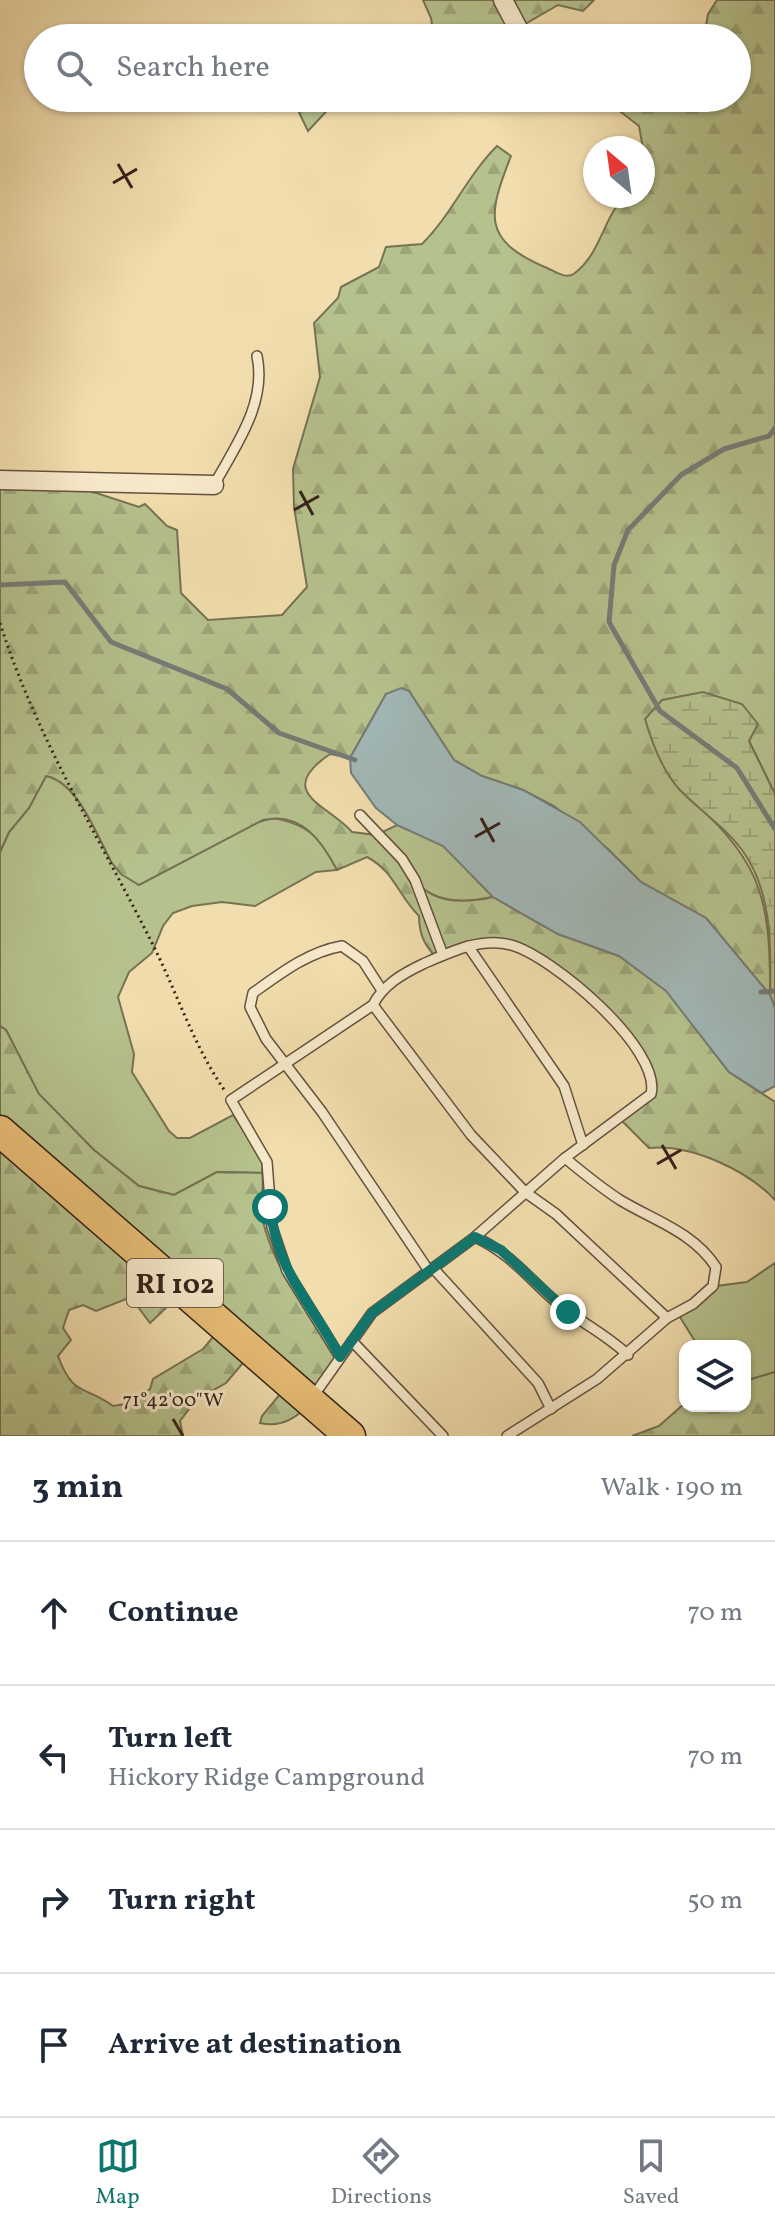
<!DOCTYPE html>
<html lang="en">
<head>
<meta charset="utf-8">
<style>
  :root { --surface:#fff; --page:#f6f6f7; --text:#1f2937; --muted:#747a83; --line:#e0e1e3; --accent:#0f766e }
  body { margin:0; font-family:Vollkorn,serif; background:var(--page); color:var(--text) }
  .controls { position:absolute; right:24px; bottom:24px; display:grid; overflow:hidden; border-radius:16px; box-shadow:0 2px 6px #0004 }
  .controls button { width:72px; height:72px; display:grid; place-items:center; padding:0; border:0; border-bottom:2px solid var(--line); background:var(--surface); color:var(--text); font:40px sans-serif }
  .compass { position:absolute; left:583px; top:136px; width:72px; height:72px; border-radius:50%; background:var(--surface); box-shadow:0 2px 6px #0004; rotate:331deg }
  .stop { position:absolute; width:24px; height:24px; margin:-18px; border:6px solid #0f766e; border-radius:50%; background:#fff }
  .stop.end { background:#0f766e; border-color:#fff; box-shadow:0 2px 8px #0008 }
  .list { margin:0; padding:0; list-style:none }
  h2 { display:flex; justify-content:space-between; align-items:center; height:104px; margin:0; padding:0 32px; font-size:34px }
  h2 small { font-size:26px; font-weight:400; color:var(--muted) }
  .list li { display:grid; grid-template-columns:52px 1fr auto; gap:24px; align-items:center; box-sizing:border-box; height:144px; padding:0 32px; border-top:2px solid var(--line) }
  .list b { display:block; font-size:30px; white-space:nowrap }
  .list p { margin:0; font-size:26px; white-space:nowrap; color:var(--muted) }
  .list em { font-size:26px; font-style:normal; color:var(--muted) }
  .icon { flex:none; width:44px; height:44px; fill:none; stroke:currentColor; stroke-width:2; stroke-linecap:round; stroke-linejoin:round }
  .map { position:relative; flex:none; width:775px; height:1436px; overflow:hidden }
  .search { position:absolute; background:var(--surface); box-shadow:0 2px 6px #0004; left:24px; right:24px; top:24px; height:88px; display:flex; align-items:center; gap:20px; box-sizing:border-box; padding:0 28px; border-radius:44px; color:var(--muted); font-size:30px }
  .sheet { height:680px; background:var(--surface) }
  nav { display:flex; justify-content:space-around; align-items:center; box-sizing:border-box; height:112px; border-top:2px solid var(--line); background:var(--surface); font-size:22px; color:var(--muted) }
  nav a { display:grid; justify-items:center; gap:4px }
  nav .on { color:var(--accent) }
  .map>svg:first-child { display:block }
  .grass { fill:#b6c28d; stroke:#767254; stroke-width:2 }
  .forest { fill:url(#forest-firs); stroke:#767254; stroke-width:2; fill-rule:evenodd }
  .wetland { fill:url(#wetland-marsh); stroke:#767254; stroke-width:2 }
  .water { fill:#a1b8b7; stroke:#767c78; stroke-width:2 }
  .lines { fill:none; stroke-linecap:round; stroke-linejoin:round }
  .stream { stroke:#767c78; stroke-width:5 }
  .lane-casing { stroke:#65513f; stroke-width:12 }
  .street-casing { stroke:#65513f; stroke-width:21 }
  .primary-casing { stroke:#36221a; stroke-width:33 }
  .path { stroke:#36221a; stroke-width:3; stroke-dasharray:2 4; stroke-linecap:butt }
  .lane { stroke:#f6e9ca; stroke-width:9 }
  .street { stroke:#f6e9ca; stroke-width:18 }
  .primary { stroke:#e8be76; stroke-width:30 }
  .route { stroke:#0f766e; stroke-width:10 }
  .ticks { fill:none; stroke:#36221a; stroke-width:3 }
  .labels { text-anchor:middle; stroke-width:6; stroke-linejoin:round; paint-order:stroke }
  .shield { fill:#f6e9ca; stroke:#705e4f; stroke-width:2 }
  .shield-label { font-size:28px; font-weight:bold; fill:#36221a }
  .ticks-label { font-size:20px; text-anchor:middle; fill:#36221a; stroke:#f6e9ca; stroke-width:6; stroke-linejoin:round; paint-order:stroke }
</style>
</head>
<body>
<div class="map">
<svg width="775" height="1436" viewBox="0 0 775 1436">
  <defs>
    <pattern id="forest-firs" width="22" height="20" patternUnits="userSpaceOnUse" patternTransform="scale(2)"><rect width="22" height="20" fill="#b6c28d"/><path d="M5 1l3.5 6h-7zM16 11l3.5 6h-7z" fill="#9da679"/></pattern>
    <pattern id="wetland-marsh" width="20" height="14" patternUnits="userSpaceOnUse" patternTransform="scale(2)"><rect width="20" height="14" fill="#b6c28d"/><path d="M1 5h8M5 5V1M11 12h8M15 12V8" fill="none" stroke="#9da679"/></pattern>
  </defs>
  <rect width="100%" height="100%" fill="#f1ddad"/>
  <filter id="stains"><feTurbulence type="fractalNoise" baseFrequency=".0025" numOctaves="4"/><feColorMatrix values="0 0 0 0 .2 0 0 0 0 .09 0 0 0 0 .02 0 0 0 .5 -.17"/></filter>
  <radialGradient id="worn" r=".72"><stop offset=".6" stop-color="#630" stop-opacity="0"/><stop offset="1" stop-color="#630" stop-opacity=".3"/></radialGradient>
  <g class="grass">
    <path d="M 46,776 C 78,782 97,836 112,863 L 273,818 C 311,825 320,838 337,870 L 316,872 L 255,906 L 222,902 L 192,906 L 173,913 L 163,926 L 152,953 L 129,972 L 118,997 L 134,1054 L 132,1072 L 169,1131 L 177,1138 L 190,1138 L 233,1115 L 263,1157 L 262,1173 L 217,1172 L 174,1195 L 139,1186 L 94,1150 L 38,1094 L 6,1030 L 0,1026 L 0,852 L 9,832 L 29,808 Z"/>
    <path d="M 397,825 L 443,845 L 493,897 C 424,912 417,882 376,835 Z"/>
    <polygon points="775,1263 775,1372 745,1381 745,1346 698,1346 678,1314 716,1286 747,1282"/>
  </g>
  <g class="forest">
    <polygon points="423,0 594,0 583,11 558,5 520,27 524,38 434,38 431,18"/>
    <path d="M 717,0 L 775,0 L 775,794 L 749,741 L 679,789 C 758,857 771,890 770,995 L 706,918 L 641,882 L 608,849 L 554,806 L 523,790 L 482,776 L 454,760 L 409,691 L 386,694 L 350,758 L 330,754 C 273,793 329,805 352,832 L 376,835 C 417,882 424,912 493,897 L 558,934 L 619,956 L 666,990 L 729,1072 L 775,1102 L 775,1200 C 747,1170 691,1144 649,1148 L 620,1119 L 654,1087 L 642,1054 L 571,976 L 512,943 L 474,944 L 440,962 C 426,947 419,937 419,916 C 397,894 395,872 367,857 L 337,870 C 322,841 301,811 263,820 L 139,885 L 121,874 L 112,863 C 97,836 78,782 46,776 L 29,808 L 9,832 L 0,852 L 0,480 L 84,489 L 139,507 L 145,504 L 167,526 L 177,530 L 181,593 L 208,620 L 282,615 L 307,587 L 294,507 L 293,469 L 320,377 L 314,323 L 338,298 L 341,287 L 379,267 L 386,247 L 422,244 C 452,214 467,176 497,146 L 511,156 C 488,215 481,240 547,268 C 556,272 567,280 575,273 C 601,253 603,218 625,196 L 643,196 L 646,165 L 639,126 L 603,98 L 737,98 L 737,38 L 704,38 L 708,14 Z"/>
    <polygon points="292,98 357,98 336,101 308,131"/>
    <path d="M 0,1026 L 6,1030 L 39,1094 L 94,1150 L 139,1186 L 174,1195 L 217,1172 L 262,1173 C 265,1188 259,1202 262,1217 C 273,1269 308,1312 339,1354 C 324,1383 302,1433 260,1423 L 262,1416 L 291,1381 L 253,1351 L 226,1383 L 196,1400 L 180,1421 L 183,1436 L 0,1436 ZM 185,1290 L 224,1324 L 203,1349 L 153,1379 L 150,1389 L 126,1404 L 113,1406 C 84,1385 73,1397 58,1356 L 71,1340 L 63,1328 L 69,1310 L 83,1305 L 96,1311 L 126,1299 L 138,1307 L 150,1323 Z"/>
    <polygon points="775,1372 775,1436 632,1436 659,1426 685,1403 685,1406 745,1406 745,1381"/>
  </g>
  <path class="wetland" d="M 703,692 L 742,704 L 758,724 L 749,741 L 775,794 L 775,1008 L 770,995 C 771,951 772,900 749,861 C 733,832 703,814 680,790 C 662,771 652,743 645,719 L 662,700 Z"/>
  <polygon class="water" points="401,688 409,691 454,760 482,776 523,790 580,822 641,882 706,918 770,995 775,1008 775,1086 762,1093 729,1072 666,991 619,956 558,934 493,897 443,846 397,825 376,808 351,773 350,758 386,694"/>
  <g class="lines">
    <g class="stream">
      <polyline points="775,428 769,436 724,449 681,475 628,530 614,565 609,622 660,711 737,768 775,829"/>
      <polyline points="0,585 65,582 111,642 227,689 279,733 355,760"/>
      <polyline points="761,992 775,991"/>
    </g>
    <g class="lane-casing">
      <g id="lane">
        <path d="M 214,485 C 236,445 267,403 257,356"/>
        <polyline points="360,815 402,859 415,880 443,955"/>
        <polyline points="468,946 564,1086 583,1145"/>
        <path d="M 381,989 L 363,961 L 342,946 C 308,952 281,973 253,993 L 250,1007 L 266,1039 L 322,1112 L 429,1271"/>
        <polyline points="373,1005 471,1135 525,1192 556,1214 667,1318"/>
        <path d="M 475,1237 C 516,1256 533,1285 567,1311 C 588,1326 609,1337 628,1355"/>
        <polyline points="433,1268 538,1383 551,1409"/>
        <polyline points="352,1341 443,1436"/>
        <path d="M 340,1357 L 287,1271 L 272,1227 L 267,1162 L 231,1100 L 373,1005 C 383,985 402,974 423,964 C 450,952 481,937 511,945 C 552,956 662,1049 651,1094 L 565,1158 C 583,1173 600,1187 620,1200 C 655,1221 693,1232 716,1267 L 713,1286 L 693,1304 L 667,1318 L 597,1379 L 507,1436"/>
        <polyline points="312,1398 372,1313 475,1237 565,1158"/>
      </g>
    </g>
    <g class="street-casing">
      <g id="street">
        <polyline points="503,0 523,38"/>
        <polyline points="0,480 214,485"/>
      </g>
    </g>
    <g class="primary-casing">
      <polyline id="primary" points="0,1131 350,1436"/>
    </g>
    <path class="path" d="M 0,623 C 37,740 101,840 155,949 C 178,996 195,1048 225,1091"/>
    <use href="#lane" class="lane"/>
    <use href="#street" class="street"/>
    <use href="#primary" class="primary"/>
  </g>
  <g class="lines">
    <path class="route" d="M 270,1207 C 278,1275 311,1301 340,1357 L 372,1313 L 475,1237 L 501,1250 L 568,1312"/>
  </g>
  <path class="ticks" d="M 118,164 L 132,188M 113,183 L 137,169M 300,491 L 313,515M 294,510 L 319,496M 481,818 L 494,842M 475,837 L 500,823M 662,1145 L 676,1169M 657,1164 L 681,1150M 173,1419 L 183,1436"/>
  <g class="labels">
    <rect class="shield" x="127" y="1259" width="96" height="48" rx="6"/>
    <g class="shield-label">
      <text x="175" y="1293">RI 102</text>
    </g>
  </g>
  <g class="ticks-label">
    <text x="173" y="1406">71°42'00"W</text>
  </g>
  <rect width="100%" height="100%" filter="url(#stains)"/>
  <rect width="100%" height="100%" fill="url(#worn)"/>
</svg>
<div class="controls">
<button><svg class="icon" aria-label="layers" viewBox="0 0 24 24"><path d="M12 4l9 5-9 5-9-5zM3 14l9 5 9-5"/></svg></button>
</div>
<svg class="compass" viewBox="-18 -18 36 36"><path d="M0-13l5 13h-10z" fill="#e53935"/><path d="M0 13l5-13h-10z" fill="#747a83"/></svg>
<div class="stop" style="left:270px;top:1207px"></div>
<div class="stop end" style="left:568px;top:1312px"></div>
<div class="search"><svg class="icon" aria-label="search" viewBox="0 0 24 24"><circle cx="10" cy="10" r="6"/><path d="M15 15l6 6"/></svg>Search here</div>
</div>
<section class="sheet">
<h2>3 min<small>Walk · 190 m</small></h2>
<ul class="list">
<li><svg class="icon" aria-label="ahead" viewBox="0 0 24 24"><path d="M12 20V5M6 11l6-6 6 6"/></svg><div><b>Continue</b></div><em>70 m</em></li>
<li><svg class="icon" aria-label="left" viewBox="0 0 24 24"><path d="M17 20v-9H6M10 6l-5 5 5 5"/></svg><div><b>Turn left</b><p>Hickory Ridge Campground</p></div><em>70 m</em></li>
<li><svg class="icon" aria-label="right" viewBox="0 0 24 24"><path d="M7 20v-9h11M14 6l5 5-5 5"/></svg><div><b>Turn right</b></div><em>50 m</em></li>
<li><svg class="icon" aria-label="arrive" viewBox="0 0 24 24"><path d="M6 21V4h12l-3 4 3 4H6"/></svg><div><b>Arrive at destination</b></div></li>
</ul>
</section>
<nav>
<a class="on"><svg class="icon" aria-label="map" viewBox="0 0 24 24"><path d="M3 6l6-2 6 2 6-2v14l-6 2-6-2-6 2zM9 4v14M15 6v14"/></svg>Map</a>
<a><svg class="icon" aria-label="directions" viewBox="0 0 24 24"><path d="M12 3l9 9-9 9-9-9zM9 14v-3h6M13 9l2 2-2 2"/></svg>Directions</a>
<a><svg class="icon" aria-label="saved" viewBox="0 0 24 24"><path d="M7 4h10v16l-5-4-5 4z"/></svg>Saved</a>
</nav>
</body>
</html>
